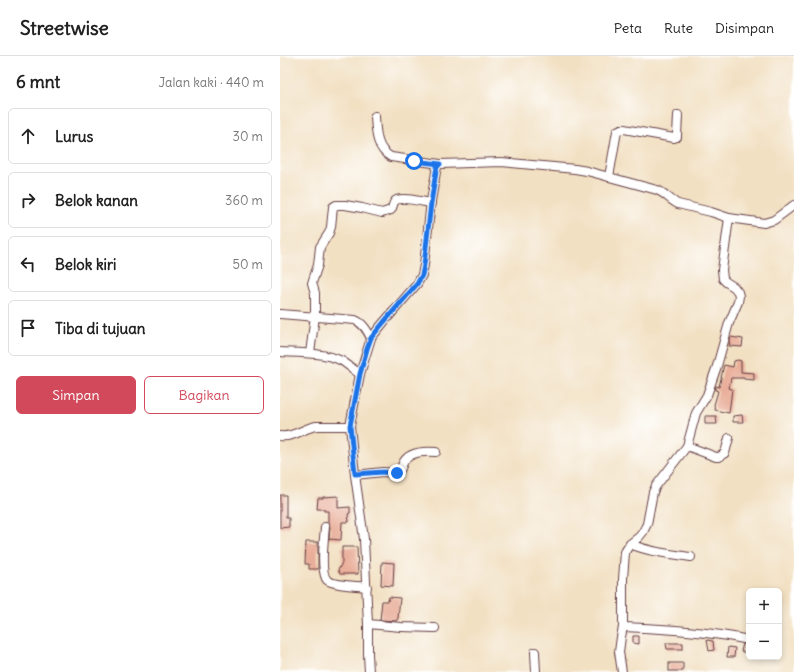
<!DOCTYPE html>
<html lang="id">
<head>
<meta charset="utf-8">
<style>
  :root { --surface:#fff; --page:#f2f2f2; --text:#222; --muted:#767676; --line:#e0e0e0; --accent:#d1495b }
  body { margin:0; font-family:Delius,sans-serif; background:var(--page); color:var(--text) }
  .controls { position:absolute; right:12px; bottom:12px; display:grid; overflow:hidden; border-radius:6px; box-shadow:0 2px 6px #0003 }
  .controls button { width:36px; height:36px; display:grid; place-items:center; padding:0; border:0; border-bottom:1px solid var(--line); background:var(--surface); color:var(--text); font:20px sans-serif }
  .stop { position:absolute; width:12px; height:12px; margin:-9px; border:3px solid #1a73e8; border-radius:50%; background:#fff }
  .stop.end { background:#1a73e8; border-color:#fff; box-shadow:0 1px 4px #0008 }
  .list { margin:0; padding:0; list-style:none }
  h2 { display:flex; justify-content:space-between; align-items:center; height:52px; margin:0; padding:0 16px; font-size:17px }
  h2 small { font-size:13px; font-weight:400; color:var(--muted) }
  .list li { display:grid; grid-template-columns:26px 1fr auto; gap:12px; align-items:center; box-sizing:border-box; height:56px; margin:0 8px 8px; padding:0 8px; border:1px solid var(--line); border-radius:6px }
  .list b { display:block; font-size:15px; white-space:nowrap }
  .list em { font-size:13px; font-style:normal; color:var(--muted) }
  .actions { display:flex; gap:8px; padding:12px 16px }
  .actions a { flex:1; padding:9px 0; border:1px solid var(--accent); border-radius:6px; text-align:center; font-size:14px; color:var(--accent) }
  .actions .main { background:var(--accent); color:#fff }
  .icon { flex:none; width:22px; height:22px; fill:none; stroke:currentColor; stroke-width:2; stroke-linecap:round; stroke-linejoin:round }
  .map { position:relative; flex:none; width:514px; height:616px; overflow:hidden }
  header { display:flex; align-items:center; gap:24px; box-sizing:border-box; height:56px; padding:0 20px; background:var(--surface); border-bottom:1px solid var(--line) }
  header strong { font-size:19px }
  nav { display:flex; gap:22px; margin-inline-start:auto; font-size:14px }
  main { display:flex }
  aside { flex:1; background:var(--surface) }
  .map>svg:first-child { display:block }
  .building { fill:#e9ae9a }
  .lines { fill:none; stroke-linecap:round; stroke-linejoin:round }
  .minor-casing { stroke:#633c42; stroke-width:10 }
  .minor { stroke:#fff; stroke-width:8 }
  .route { stroke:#1a73e8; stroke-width:5 }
</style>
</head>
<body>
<header>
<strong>Streetwise</strong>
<nav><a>Peta</a><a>Rute</a><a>Disimpan</a></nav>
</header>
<main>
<aside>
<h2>6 mnt<small>Jalan kaki · 440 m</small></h2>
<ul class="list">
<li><svg class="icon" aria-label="ahead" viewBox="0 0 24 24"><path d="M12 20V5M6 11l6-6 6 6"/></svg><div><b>Lurus</b></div><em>30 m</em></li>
<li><svg class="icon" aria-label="right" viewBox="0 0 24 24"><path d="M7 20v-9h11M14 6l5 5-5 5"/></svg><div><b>Belok kanan</b></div><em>360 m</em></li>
<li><svg class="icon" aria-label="left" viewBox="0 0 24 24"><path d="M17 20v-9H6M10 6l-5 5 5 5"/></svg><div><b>Belok kiri</b></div><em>50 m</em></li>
<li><svg class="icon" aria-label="arrive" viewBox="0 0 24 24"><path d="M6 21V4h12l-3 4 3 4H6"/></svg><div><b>Tiba di tujuan</b></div></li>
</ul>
<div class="actions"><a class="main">Simpan</a><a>Bagikan</a></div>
</aside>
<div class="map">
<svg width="514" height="616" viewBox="0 0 514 616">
  <rect width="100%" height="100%" fill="#fff"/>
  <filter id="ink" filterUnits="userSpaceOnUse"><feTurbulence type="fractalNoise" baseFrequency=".025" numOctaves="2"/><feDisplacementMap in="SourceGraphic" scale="8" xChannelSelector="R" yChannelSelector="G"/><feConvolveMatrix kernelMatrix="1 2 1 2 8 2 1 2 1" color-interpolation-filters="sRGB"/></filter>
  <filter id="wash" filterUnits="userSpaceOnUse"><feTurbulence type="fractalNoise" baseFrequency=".012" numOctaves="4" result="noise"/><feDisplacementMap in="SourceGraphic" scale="16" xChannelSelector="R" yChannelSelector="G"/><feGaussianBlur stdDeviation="0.9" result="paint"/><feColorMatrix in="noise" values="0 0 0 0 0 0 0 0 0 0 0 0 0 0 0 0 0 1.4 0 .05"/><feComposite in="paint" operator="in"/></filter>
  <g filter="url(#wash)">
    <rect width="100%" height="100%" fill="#f2e0c2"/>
    <g id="blocks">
      <g class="building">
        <polygon points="451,281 463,283 462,291 449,290"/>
        <polygon points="458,304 461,305 461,316 474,317 474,324 464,323 464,322 451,322 449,332 452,333 449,357 435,354 434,349 438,335 435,334 436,330 439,331 444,309 453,311 454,305"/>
        <polygon points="462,359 463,366 453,366 453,360"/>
        <polygon points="425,360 436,360 437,368 425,368"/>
        <polygon points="0,439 6,439 6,462 9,462 9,471 0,472"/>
        <polygon points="58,440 58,452 70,451 70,457 68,458 69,466 62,466 61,484 49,483 50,471 48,466 48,455 44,455 44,453 37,453 38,442 43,442 43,441"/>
        <polygon points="26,486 38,486 38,513 29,513 29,508 25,508"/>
        <polygon points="62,491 77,491 78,518 60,518 58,514 62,507"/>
        <polygon points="102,506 114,507 113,530 101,529"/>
        <polygon points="109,541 120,542 118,562 116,565 100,564 102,545 108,545"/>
        <polygon points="353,580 359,580 359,588 353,587"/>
        <polygon points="427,584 433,585 434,594 429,595"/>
        <polygon points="386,587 403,587 403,593 387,593"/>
        <polygon points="463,588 469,589 469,599 461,595"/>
        <polygon points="448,591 455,592 454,601 447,601"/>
        <rect x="389" y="607" width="14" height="8"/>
      </g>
    </g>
  </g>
  <g filter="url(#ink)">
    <use href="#blocks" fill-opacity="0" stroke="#633c42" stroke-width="1"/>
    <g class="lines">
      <g class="minor-casing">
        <g id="minor">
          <path d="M 95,60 C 96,76 96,93 111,101 L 160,108"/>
          <polyline points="329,121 337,75 341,73 344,73 394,82 397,81 397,79 398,59"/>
          <path d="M 0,258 L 75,264 C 83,267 87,274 91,282"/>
          <path d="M 0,296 C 20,297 43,296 62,305 C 68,309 74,314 80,318"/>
          <path d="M 30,297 L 35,260 L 35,237 L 32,227 L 38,209 L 40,191 L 49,177 L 51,171 L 53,151 L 56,149 L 65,149 L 82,152 L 102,157 L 111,154 C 113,151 113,147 115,145 C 120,140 144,146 151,147"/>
          <path d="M 0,380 C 13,382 24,372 36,370 L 70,370"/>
          <polyline points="407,390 436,401 439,401 445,397 449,382"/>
          <path d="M 75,419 L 103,416 L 117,417 C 121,415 121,412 123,407 C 129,395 145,395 156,396"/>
          <path d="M 45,471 C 44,481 40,517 47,524 C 52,529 79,530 87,531"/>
          <path d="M 350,488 C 370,496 390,498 411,501"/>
          <polyline points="88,568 121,571 155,572"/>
          <path d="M 343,571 C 385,573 428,575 469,584"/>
          <polyline points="255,596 256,616"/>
          <path d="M 89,616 L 88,598 L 88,568 L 84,483 L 75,419 L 70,370 L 80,318 L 91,282 L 104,266 L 137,228 L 142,219 L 144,209 L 151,145 L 156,116 L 157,111 L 160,108 L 221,106 L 295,113 L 307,115 L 377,134 C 385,137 390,144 398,148 L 431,156 L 449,162 L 484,167 L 494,164 L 514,149"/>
          <polyline points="342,616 339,596 341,581 343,571 343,523 345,496 350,488 359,481 363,476 367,468 373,436 376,430 407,390 416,357 427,339 437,310 449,267 458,246 459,240 458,236 454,231 446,226 443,223 442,214 449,162"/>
        </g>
      </g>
      <use href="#minor" class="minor"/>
    </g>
  </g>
  <g class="lines" filter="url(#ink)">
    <polyline class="route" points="117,417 103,416 75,418 70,370 80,318 87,293 91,282 104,266 137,228 142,219 144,209 151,147 156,116 157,111 160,108 134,105"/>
  </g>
</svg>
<div class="controls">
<button>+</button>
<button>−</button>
</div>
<div class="stop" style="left:134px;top:105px"></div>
<div class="stop end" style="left:117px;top:417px"></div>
</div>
</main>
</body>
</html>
